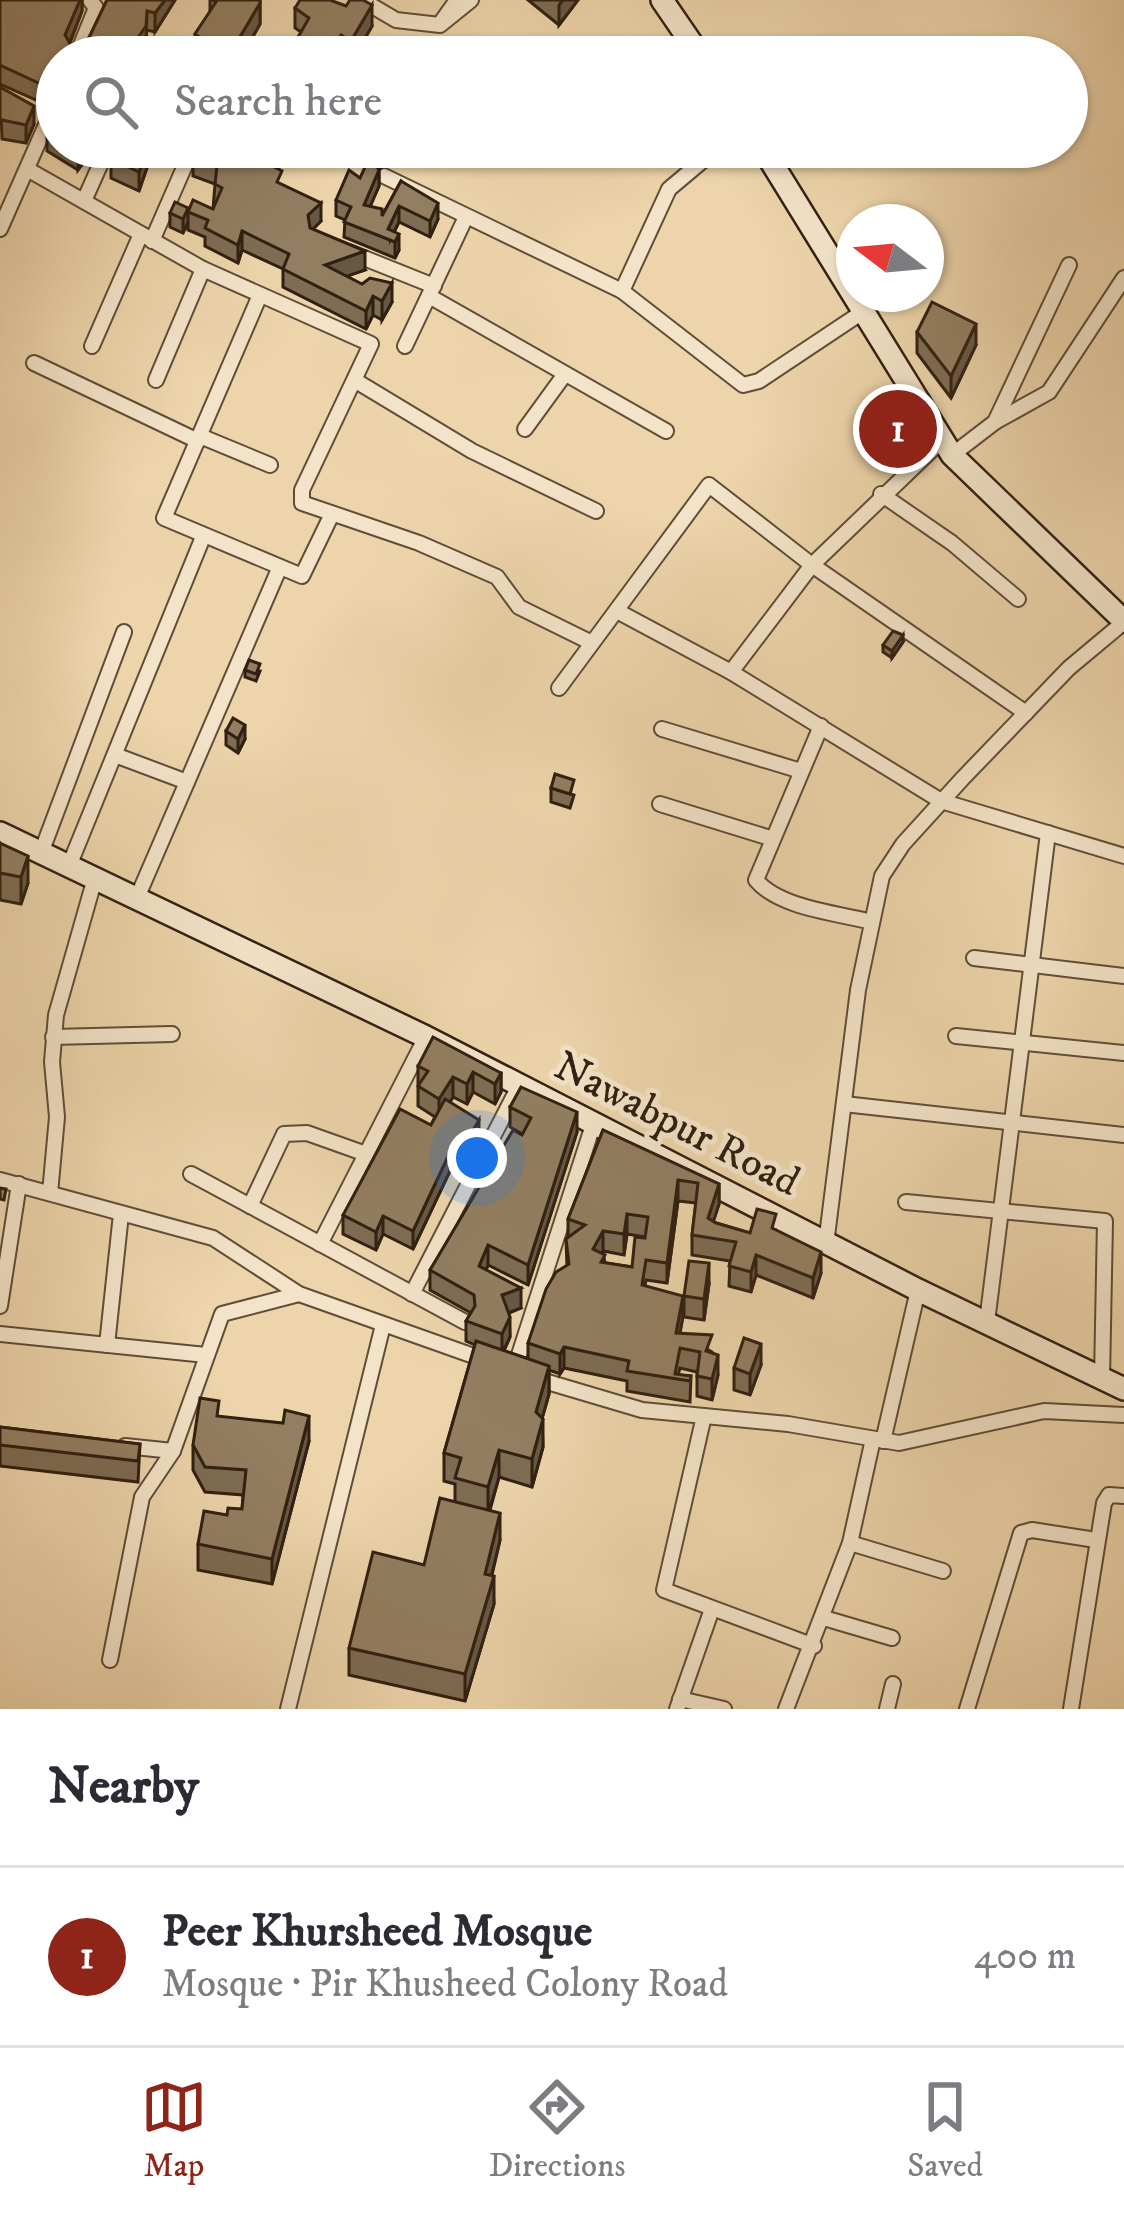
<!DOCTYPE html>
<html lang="en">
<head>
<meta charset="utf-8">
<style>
  :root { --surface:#fff; --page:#f2f2f3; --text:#2b2b33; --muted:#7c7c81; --line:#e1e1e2; --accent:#8f2418 }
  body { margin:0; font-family:"IM FELL DW Pica",serif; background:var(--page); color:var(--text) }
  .compass { position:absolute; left:836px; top:204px; width:108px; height:108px; border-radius:50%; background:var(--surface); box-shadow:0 3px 9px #0004; rotate:286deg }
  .you { position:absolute; left:477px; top:1158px; width:42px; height:42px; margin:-30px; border:9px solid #fff; border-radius:50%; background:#1a73e8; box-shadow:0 0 0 18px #1a73e833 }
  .badge { display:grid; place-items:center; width:78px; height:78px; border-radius:50%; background:var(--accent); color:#fff; font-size:39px; font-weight:700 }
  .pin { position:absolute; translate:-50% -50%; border:6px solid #fff; box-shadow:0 3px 12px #0006 }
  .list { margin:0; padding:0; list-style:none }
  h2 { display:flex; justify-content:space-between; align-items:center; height:156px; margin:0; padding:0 48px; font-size:51px }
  h2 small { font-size:39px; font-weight:400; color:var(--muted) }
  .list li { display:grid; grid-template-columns:78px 1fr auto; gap:36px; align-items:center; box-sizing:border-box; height:180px; padding:0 48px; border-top:3px solid var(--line) }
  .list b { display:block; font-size:45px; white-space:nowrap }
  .list p { margin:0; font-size:39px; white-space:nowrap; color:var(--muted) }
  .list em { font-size:39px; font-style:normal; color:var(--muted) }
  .icon { flex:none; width:66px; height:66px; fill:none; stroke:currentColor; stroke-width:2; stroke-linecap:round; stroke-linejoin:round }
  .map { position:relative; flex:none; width:1124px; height:1709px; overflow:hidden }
  .search { position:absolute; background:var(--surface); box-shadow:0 3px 9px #0004; left:36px; right:36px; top:36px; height:132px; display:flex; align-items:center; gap:30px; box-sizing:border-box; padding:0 42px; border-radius:66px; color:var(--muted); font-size:45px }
  .sheet { height:336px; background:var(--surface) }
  nav { display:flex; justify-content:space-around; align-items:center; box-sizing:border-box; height:168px; border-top:3px solid var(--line); background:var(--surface); font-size:33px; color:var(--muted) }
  nav a { display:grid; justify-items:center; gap:6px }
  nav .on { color:var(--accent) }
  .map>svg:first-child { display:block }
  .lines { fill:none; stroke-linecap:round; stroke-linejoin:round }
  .street-casing { stroke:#604d37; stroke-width:18 }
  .secondary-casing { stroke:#312011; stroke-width:26 }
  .street { stroke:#f3e3c8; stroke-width:14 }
  .secondary { stroke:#f3e3c8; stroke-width:21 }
  .wall { fill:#7e6c53; stroke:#312011; stroke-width:3; fill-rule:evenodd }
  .shaded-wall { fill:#675844; stroke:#312011; stroke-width:3 }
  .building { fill:#937e61; stroke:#312011; stroke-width:3; fill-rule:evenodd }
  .labels { text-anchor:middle; stroke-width:10; stroke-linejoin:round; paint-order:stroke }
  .street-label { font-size:42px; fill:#312011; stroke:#f3e3c8 }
</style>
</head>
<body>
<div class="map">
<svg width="1124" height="1709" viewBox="0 0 1124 1709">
  <rect width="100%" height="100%" fill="#edd4aa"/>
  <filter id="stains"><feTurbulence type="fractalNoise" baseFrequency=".00167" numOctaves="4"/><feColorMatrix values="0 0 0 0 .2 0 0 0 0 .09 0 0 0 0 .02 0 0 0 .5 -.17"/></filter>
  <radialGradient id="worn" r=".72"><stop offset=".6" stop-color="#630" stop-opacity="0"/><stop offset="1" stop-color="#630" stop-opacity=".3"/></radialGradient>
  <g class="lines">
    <g class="street-casing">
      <g id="street">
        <polyline points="362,0 396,20 440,25 471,0"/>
        <polyline points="442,21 457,0"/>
        <polyline points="76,57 96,8 90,0"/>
        <polyline points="27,169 203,269 371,344 302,490 302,503 419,543 497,577 519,607 592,643"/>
        <polyline points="384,176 622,291 743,385 759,381 864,311"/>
        <polyline points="84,201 108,147"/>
        <polyline points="0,229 57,100"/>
        <polyline points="152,241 193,147"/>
        <polyline points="349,252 434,286"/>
        <polyline points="622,291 669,189 719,147"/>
        <polyline points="260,295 164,518 302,576 332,514"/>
        <polyline points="429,296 666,431"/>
        <polyline points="92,346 141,234"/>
        <polyline points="405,346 465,219"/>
        <polyline points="34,363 198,441"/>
        <polyline points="156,380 203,269"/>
        <polyline points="356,381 472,451 596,511"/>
        <polyline points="995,422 1049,392 1124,278"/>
        <polyline points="525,429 565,374"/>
        <polyline points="200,436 270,465"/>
        <polyline points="952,455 995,422 1069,265"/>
        <polyline points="881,494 952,543 1018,599"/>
        <polyline points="617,611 731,672 941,801 1124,856"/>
        <polyline points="731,672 812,565 942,440"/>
        <polyline points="559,688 709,485 812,565 1026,713"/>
        <path d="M 821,726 L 756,880 C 779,908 837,913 872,922"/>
        <polyline points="662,729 801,771"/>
        <polyline points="115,755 187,782"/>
        <polyline points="660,804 770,838"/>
        <polyline points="41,853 124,632"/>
        <polyline points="69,866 203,537"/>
        <polyline points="137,898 279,569"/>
        <polyline points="974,958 1124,976"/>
        <polyline points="956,1036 1124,1053"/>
        <polyline points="53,1037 172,1034"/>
        <polyline points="844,1104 1124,1135"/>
        <polyline points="191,1174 465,1322"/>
        <polyline points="0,1180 213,1238 299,1294 485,1360"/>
        <polyline points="50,1193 57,1117 52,1062 56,1015 95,878"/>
        <polyline points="906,1202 1105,1221 1102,1379"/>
        <polyline points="250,1206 284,1134 307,1133 366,1154"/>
        <polyline points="320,1244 426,1037"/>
        <polyline points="826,1244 858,990 882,876 903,844 963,778 1069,668 1124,622"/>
        <polyline points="412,1294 520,1084"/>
        <polyline points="0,1306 19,1184"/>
        <polyline points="987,1322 1048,833"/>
        <polyline points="0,1334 206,1355"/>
        <polyline points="107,1345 121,1214"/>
        <polyline points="518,1358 594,1122"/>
        <polyline points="534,1378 642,1410 788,1424 899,1443 1044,1411 1124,1415"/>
        <polyline points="704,1416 664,1590 814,1646"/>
        <polyline points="883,1441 918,1290"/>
        <polyline points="125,1446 173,1451"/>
        <polyline points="850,1543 943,1571"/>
        <polyline points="824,1618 892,1638"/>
        <polyline points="110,1660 142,1497 173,1451 222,1314 299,1294"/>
        <polyline points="680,1699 724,1709"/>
        <polyline points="288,1709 383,1325"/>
        <polyline points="677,1709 712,1609"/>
        <polyline points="786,1709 850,1543 873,1439"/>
        <polyline points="887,1709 893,1684"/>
        <polyline points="967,1709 1021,1533 1032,1530 1096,1540"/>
        <polyline points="1071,1709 1104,1503 1109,1495 1124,1496"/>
      </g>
    </g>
    <g class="secondary-casing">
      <g id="secondary">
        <polyline points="662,0 701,57"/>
        <polyline points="762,147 952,455 1124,621"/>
        <polyline points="0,833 426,1037 918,1290 1124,1389"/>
      </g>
    </g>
    <use href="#street" class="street"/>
    <use href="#secondary" class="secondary"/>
  </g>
  <g class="wall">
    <polygon points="0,0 82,0 82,11 70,43 73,49 86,44 107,0 175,0 155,32 147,30 145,47 57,57 57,90 51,90 43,103 0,84"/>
    <polygon points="210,0 260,0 260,24 241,57 195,55 195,34 210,12"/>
    <polygon points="528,0 578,0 559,25"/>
    <polygon points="295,8 372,26 354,57 274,57 274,51 292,48 301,32 295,28"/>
    <polygon points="0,87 34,124 26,143 2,139"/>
    <polygon points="57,117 57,147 95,147 78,170 47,151 47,133"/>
    <polygon points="154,147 139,191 111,178 111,159 127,152"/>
    <polygon points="312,147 334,147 328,156"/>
    <polygon points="384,147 384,165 379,170 379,186 370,206 382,216 401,181 438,219 430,237 399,222 394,232 399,250 395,258 344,237 345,220 336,216 336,200 360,178"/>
    <polygon points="193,158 282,185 321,221 313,229 365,270 346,276 392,302 382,320 373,315 366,329 283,287 283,269 242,250 238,263 205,246 205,237 188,230 188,222 183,233 170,227 170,213 188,208 213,209 215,184 193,176"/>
    <polygon points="917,332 976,345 951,398 917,353"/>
    <polygon points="903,642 892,658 883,652 883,645"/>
    <polygon points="245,670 260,671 256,681 245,677"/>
    <polygon points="226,731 245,739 238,753 226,745"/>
    <polygon points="551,788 574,795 570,808 551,802"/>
    <polygon points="0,843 28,883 21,904 0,900"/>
    <polygon points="418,1066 501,1073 501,1092 495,1104 473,1092 467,1104 453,1097 450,1102 479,1138 458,1175 450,1171 413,1249 383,1234 376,1250 343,1234 343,1215 431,1125 435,1117 418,1106"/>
    <path d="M 510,1107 L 577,1132 L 528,1285 L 488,1265 L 486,1270 L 521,1308 L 509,1313 L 510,1337 L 504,1351 L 528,1359 L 528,1343 L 567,1266 L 566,1239 L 568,1237 L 568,1219 L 603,1130 L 719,1184 L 719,1204 L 713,1222 L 750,1233 L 776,1230 L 821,1273 L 813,1298 L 756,1275 L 751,1292 L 729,1286 L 730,1261 L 692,1255 L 692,1235 L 696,1203 L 678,1201 L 667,1283 L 646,1280 L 645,1286 L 683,1316 L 680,1333 L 712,1352 L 718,1375 L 712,1400 L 697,1396 L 697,1372 L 680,1368 L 678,1375 L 691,1376 L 690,1402 L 627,1391 L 627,1381 L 564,1368 L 560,1374 L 549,1370 L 549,1394 L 542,1418 L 543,1447 L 532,1487 L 499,1477 L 490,1510 L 500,1540 L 492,1575 L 494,1604 L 465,1701 L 349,1675 L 349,1648 L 424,1565 L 455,1502 L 455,1484 L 444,1481 L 444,1453 L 475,1345 L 466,1341 L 466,1321 L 471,1313 L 430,1290 L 430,1270 L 522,1134 L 510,1127 ZM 627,1234 L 645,1237 L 632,1267 L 605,1263 L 603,1251 L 624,1255 Z"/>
    <polygon points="709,1284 704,1320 684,1317 684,1296"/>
    <polygon points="761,1365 750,1395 734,1390 734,1368"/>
    <polygon points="219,1417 309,1441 272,1584 198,1570 198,1544 227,1515 242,1509 243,1495 205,1492 193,1470 193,1445"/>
    <polygon points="0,1427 140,1444 138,1482 0,1466"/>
  </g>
  <g class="shaded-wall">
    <polygon points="80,0 82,0 82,11 65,54 65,35"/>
    <polygon points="165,0 175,0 155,32 155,13"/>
    <polygon points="563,0 578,0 559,25 559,5"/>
    <polygon points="260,3 260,24 241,57 228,57"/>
    <polygon points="372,5 372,26 354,57 351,57 351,41"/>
    <polygon points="147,11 146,45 138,57 135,42"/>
    <polygon points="341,35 340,57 327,57"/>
    <polygon points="51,72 51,90 43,103 43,85"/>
    <polygon points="34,106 34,124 26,143 26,125"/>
    <polygon points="82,147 95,147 78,170 78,152"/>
    <polygon points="148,147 154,147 139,191 139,172"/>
    <polygon points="384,149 384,165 373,176 373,160"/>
    <polygon points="379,170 379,186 364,221 364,205"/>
    <polygon points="321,203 321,221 308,234 308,215"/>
    <polygon points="438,203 438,219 430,237 430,221"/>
    <polygon points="399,206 399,222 390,240 388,229"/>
    <polygon points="188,208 188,222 183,233 183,219"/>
    <polygon points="242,231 242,250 238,263 238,245"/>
    <polygon points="399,234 399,250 395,258 395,242"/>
    <polygon points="365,251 365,270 325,284 325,265"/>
    <polygon points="392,283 392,302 382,320 382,301"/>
    <polygon points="373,296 373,315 366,329 366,311"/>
    <polygon points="976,324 976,345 951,398 951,376"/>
    <polygon points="903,635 903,642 892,658 892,651"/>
    <polygon points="245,725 245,739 238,753 238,739"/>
    <polygon points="28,856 28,883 21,904 21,877"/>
    <polygon points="473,1072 473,1092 467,1104 467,1084"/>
    <polygon points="501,1073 501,1092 495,1104 495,1084"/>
    <polygon points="453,1077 453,1097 439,1119 439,1099"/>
    <polygon points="577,1112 577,1132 528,1285 528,1265"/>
    <polygon points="479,1120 479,1138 458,1175 458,1156"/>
    <polygon points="450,1152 450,1171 413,1249 413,1231"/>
    <polygon points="678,1180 678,1201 667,1283 667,1263"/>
    <polygon points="719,1184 719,1204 708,1238 708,1218"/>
    <polygon points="627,1214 627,1234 624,1255 624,1234"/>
    <polygon points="383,1216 383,1234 376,1250 376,1232"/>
    <polygon points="603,1231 603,1251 593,1269 593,1249"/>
    <polygon points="488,1245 488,1265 479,1287 479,1266"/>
    <polygon points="821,1252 821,1273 813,1298 813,1278"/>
    <polygon points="756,1255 756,1275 751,1292 751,1272"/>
    <polygon points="709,1263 709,1284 704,1320 704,1299"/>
    <polygon points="521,1288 521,1308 502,1315 502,1295"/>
    <polygon points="683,1296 683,1316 676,1353 676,1333"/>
    <polygon points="510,1317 510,1337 502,1354 502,1334"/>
    <polygon points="761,1344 761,1365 750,1395 750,1374"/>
    <polygon points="564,1347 564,1368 560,1374 560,1354"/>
    <polygon points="718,1355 718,1375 712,1400 712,1379"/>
    <polygon points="549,1366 549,1394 536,1440 536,1412"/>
    <polygon points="309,1416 309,1441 272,1584 272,1559"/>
    <polygon points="543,1419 543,1447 532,1487 532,1459"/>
    <polygon points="499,1450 499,1477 488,1515 488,1487"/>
    <polygon points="500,1513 500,1540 485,1602 485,1574"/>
    <polygon points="494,1576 494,1604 465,1701 465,1674"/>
  </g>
  <g class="building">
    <polygon points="0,0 80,0 65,35 73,49 86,44 107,0 165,0 155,13 147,11 146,26 135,42 165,57 57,57 57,72 51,72 43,85 0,65"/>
    <polygon points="213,0 260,0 260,3 228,57 195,34 216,2"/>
    <polygon points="300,0 330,0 346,6 350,0 363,0 372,5 351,41 341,35 327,57 284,57 274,51 280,41 292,48 309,18 295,8"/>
    <polygon points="0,87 34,106 26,125 2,120 0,124"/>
    <polygon points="57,117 57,139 47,133 52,121"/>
    <polygon points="116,147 127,152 129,147 148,147 139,172 111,159"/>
    <polygon points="197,147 236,147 282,171 277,182 321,203 308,215 310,228 365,251 325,265 362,284 370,278 392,283 382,301 373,296 366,311 283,269 289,254 242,231 238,245 205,228 208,220 188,212 193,200 213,209 222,188 215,184 217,166 193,158"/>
    <polygon points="374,147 384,147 384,149 373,160 379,170 364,205 382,209 382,216 401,181 438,203 430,221 399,206 388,229 399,234 395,242 344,222 351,207 336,200 349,170 360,178"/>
    <polygon points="175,202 188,208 183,219 170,213"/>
    <polygon points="932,302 976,324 951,376 917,332"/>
    <polygon points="893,631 903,635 892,651 883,645"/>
    <polygon points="249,660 260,664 256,674 245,670"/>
    <polygon points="233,718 245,725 238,739 226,731"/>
    <polygon points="555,774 574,780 570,794 551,788"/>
    <polygon points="0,843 28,856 21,877 0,873"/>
    <polygon points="433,1037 501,1073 495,1084 473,1072 467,1084 453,1077 439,1099 418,1086 428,1071 418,1066"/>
    <polygon points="521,1087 577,1112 528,1265 488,1245 479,1266 521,1288 502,1295 510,1317 502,1334 466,1321 475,1306 474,1295 430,1270 513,1130 522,1135 531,1118 510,1107"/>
    <polygon points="445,1099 479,1120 458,1156 450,1152 413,1231 383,1216 376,1232 343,1215 400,1109 431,1125"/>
    <path d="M 603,1130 L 719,1184 L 708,1218 L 716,1223 L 750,1233 L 757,1209 L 776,1214 L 772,1228 L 821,1252 L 813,1278 L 756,1255 L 751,1272 L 729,1266 L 736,1242 L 692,1235 L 698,1183 L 678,1180 L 667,1263 L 646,1260 L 642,1285 L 683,1296 L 676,1333 L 712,1335 L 706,1351 L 718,1355 L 712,1379 L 697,1376 L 700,1352 L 680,1348 L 675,1374 L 691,1376 L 690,1381 L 627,1371 L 629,1361 L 564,1347 L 560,1354 L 528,1343 L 546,1289 L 556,1272 L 569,1264 L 566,1239 L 585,1225 L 568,1219 ZM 627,1214 L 648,1217 L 645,1238 L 635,1237 L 632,1267 L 601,1262 L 605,1255 L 593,1249 L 603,1231 L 624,1234 Z"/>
    <polygon points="0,1188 6,1189 4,1200 0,1199"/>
    <polygon points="689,1261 709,1263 704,1299 684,1296"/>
    <polygon points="744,1338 761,1344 750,1374 734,1368"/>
    <polygon points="476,1341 549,1366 536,1412 543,1419 532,1459 499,1450 488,1487 455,1478 461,1458 444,1453"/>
    <polygon points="200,1398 219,1401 217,1416 283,1423 285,1410 309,1416 272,1559 198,1544 204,1511 227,1515 228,1508 242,1509 246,1470 205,1467 193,1445"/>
    <polygon points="0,1427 140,1444 138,1461 0,1445"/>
    <polygon points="440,1498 500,1513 485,1574 494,1576 465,1674 349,1648 373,1552 424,1565"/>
  </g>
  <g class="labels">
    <g class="street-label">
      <text transform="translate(678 1122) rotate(27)" y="15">Nawabpur Road</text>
    </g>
  </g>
  <rect width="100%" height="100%" filter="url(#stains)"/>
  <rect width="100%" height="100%" fill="url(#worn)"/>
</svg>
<svg class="compass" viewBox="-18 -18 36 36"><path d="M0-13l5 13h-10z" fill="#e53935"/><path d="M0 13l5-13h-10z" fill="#7c7c81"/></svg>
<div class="you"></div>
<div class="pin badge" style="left:898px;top:429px">1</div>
<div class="search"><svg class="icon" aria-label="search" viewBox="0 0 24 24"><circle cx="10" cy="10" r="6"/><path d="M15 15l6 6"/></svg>Search here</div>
</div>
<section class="sheet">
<h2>Nearby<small></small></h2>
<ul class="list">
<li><span class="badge">1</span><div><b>Peer Khursheed Mosque</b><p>Mosque · Pir Khusheed Colony Road</p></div><em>400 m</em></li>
</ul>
</section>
<nav>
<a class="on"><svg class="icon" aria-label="map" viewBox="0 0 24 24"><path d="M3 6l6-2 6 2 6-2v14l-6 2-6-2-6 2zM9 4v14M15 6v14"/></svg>Map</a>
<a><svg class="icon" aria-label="directions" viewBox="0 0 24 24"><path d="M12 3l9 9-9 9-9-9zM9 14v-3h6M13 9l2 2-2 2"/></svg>Directions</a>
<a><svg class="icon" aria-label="saved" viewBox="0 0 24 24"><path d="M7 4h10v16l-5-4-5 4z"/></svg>Saved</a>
</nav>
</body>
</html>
